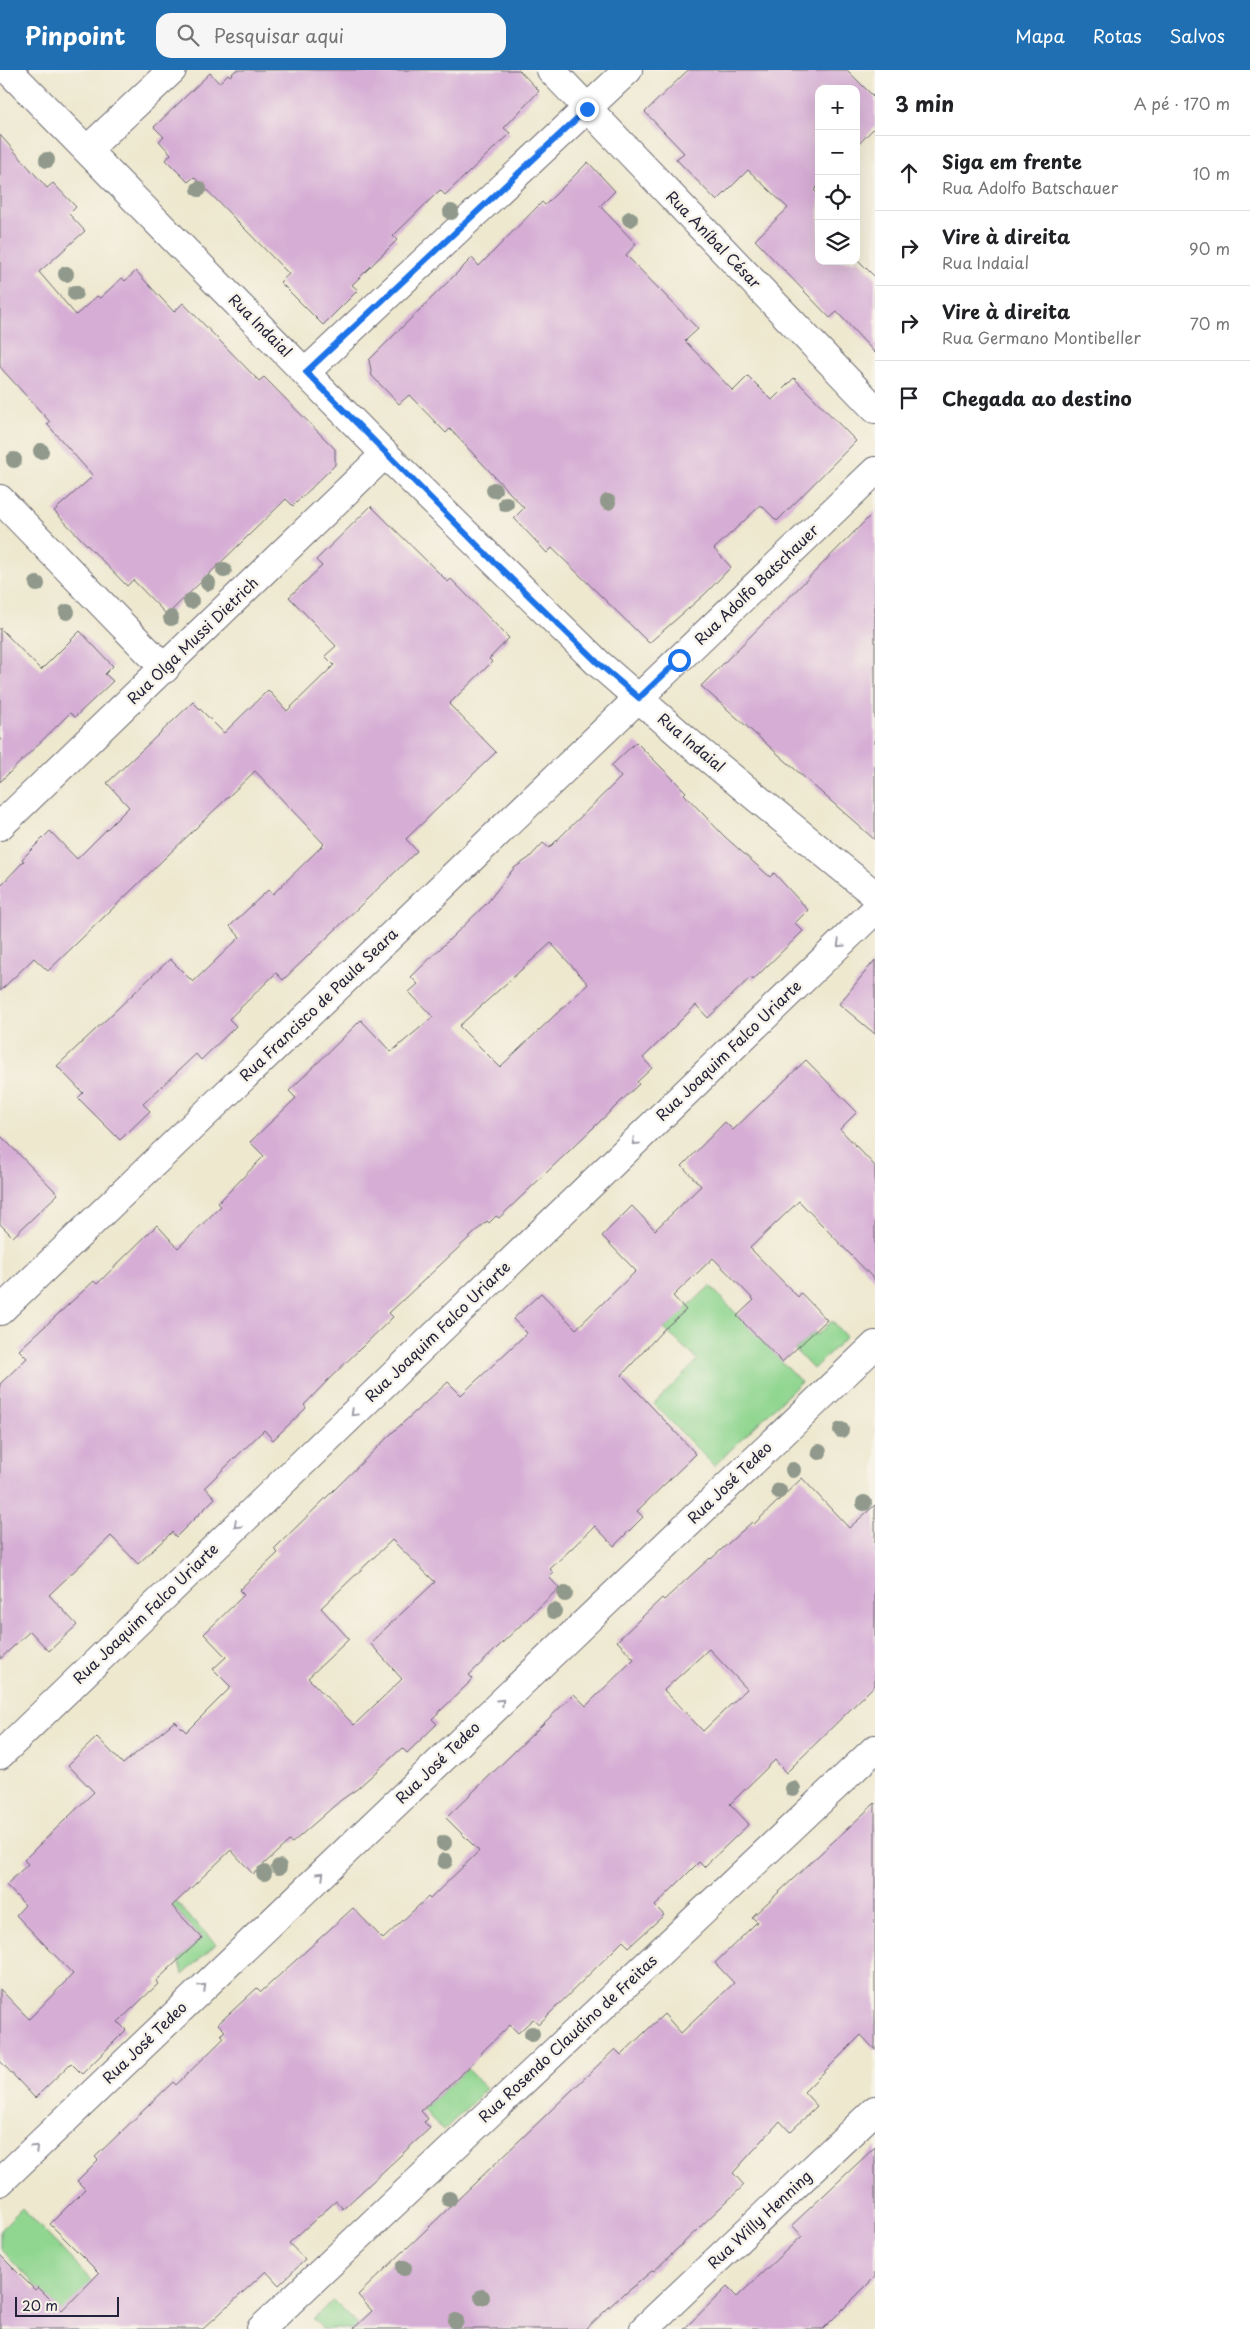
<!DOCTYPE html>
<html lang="pt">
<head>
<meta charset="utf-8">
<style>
  :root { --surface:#fff; --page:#f6f6f6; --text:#202124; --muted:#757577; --line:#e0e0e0; --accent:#1f6fb2 }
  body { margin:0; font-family:"Playpen Sans",sans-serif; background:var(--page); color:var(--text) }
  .controls { position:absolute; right:15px; top:15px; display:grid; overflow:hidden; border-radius:10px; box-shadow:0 5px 20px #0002 }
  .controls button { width:45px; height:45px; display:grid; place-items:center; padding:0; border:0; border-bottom:1px solid var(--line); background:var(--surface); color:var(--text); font:25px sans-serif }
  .scale { position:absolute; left:15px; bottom:12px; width:104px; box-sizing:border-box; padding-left:5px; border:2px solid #22223b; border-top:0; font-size:14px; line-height:18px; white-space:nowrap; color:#22223b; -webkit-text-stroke:4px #f7f3e8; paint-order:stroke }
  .stop { position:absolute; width:15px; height:15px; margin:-11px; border:4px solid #1a73e8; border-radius:50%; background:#fff }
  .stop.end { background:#1a73e8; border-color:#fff; box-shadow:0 1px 5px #0008 }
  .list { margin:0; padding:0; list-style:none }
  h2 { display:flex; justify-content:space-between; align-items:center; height:65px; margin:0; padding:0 20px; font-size:21px }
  h2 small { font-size:16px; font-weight:400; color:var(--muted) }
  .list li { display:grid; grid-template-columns:32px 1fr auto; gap:15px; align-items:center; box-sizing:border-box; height:75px; padding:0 20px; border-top:1px solid var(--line) }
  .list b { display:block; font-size:19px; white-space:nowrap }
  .list p { margin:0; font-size:16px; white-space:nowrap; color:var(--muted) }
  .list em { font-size:16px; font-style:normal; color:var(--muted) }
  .icon { flex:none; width:28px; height:28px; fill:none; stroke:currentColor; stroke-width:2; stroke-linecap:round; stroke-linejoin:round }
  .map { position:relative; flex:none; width:875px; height:2259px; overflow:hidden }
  header { display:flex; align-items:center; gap:30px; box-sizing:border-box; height:70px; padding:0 25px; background:var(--accent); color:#fff }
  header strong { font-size:24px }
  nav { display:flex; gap:28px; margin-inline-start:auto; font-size:18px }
  .search { width:350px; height:45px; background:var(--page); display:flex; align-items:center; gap:12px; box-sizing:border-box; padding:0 18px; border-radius:15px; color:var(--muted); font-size:19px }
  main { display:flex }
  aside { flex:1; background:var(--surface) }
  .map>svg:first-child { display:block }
  .green { fill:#90d690; stroke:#597c66 }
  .building { fill:#d6add5; fill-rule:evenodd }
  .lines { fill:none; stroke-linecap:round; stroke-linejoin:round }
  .street-casing { stroke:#69676f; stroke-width:30 }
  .secondary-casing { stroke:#69676f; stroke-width:30 }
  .street { stroke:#fff; stroke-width:28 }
  .secondary { stroke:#fff; stroke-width:28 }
  .tree { fill:#90998b }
  .oneway { stroke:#9c9ca7 }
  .route { stroke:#1a73e8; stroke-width:6 }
  .labels { text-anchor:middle; stroke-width:5; stroke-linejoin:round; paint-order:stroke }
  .street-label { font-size:15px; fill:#22223b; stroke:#f7f3e8 }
</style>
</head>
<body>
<header>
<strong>Pinpoint</strong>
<div class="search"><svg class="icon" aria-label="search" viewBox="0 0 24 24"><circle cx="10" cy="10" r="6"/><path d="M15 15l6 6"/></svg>Pesquisar aqui</div>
<nav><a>Mapa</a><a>Rotas</a><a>Salvos</a></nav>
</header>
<main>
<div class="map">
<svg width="875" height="2259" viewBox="0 0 875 2259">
  <rect width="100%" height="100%" fill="#f7f3e8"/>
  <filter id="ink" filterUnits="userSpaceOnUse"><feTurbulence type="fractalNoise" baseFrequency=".02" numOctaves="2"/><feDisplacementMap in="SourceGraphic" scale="10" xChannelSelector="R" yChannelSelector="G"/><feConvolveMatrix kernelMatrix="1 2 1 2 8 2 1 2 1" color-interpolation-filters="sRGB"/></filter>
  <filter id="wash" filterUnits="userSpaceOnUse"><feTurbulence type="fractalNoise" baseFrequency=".0096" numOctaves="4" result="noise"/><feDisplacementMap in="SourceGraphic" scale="20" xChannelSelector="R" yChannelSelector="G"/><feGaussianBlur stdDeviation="1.12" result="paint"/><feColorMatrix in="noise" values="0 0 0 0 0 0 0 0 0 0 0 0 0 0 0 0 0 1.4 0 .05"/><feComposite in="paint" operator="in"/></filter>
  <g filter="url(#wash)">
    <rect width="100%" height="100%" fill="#eee8cf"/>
    <g class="green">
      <polygon points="710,1216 801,1312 714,1396 654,1334 698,1290 664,1259"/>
      <polygon points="832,1251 846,1267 813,1299 795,1280 814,1262 817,1265"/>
      <polygon points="165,1821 216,1874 183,1905 179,1890 202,1868 161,1824"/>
      <polygon points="467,1999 486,2019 443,2061 423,2039"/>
      <polygon points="22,2138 92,2211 79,2259 0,2179 0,2160"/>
      <polygon points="333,2230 362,2259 323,2259 313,2249"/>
    </g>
    <g id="blocks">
      <g class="building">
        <polygon points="236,0 519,0 539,21 504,58 510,63 445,125 440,120 393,166 397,170 352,215 358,220 323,255 280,212 289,204 194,107 188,112 166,90 171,84 159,71 164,67 154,57 210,3 219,13 228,4 230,6"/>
        <polygon points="688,0 847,0 875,28 875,57 856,77 856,19 819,19 819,115 814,120 819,125 819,191 856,191 856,188 875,207 875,283 837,242 830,248 755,170 788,138 748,100 717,131 676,89 684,83 645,42"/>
        <polygon points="0,65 47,118 53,113 76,137 69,144 85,161 39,202 76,245 97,226 100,228 122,208 125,211 136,201 174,242 183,233 259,311 264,307 335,379 335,395 293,436 286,429 167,545 133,510 127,516 54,441 93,406 47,354 50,352 0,297"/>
        <polygon points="588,92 615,121 600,136 636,174 626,185 698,259 685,271 733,321 748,306 772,330 794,308 856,371 777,451 761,435 714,479 731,497 705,524 649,573 552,478 547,483 514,448 524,438 450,359 446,363 409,325 399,334 372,306 369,290 472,188 479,196 542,132 545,135"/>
        <polygon points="371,436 448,512 451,509 509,568 489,589 492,592 449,634 496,682 406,769 417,781 283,910 276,903 229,949 236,956 201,990 196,984 143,1034 150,1041 120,1070 78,1028 83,1023 57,996 170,889 193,912 240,867 230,856 268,820 273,824 324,774 255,701 48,901 34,888 0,921 0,816 24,791 22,789 50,761 77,789 129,737 107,713 193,632 224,663 268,620 287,641 334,595 325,586 336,576 289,527 322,496 316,490"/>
        <polygon points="875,441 875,770 701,616"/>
        <polygon points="0,558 41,600 80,561 113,596 105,604 113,611 75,647 70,643 0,712"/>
        <path d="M 636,672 L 686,722 L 684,724 L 724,766 L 770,807 L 774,803 L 808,840 L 795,853 L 803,861 L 753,910 L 751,907 L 708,948 L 696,935 L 643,988 L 652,998 L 637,1012 L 639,1014 L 499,1148 L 496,1146 L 489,1153 L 487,1151 L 389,1243 L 393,1247 L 329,1309 L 304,1335 L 306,1338 L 273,1370 L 264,1360 L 205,1417 L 215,1428 L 176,1467 L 172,1462 L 138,1494 L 111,1466 L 49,1525 L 77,1555 L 49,1581 L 30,1561 L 0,1589 L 0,1314 L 27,1288 L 19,1280 L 94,1211 L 97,1214 L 157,1155 L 178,1178 L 221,1136 L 218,1133 L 264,1086 L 250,1072 L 296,1028 L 289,1021 L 361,950 L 391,982 L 433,947 L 409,922 L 418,914 L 411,907 L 487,833 L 514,798 L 529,788 L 543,773 L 549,778 L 621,707 L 611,696 ZM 551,873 L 588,914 L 500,997 L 459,956 Z"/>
        <polygon points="875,890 875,964 839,934"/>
        <path d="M 806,990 L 857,1042 L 840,1059 L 875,1096 L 875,1210 L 799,1131 L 750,1178 L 798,1227 L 801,1223 L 827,1250 L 782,1292 L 737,1246 L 754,1230 L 713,1188 L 673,1226 L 686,1240 L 664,1259 L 622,1305 L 696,1384 L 637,1441 L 643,1447 L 614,1476 L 595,1456 L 550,1499 L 554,1503 L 549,1507 L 559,1518 L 469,1605 L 473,1609 L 432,1649 L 437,1654 L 407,1683 L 402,1678 L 357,1719 L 341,1730 L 292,1773 L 289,1771 L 253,1804 L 231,1780 L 172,1836 L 202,1868 L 156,1911 L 158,1914 L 118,1952 L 126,1960 L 82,2004 L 71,1993 L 35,2028 L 0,1991 L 0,1919 L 29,1949 L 73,1904 L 16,1845 L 25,1835 L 6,1815 L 28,1794 L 24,1790 L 37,1777 L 94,1722 L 68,1695 L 97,1667 L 123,1694 L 175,1651 L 186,1662 L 231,1617 L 213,1599 L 226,1587 L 204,1564 L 244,1525 L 239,1520 L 278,1483 L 274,1479 L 394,1361 L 448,1312 L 461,1325 L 527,1263 L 513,1249 L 541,1223 L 576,1259 L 636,1201 L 602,1166 L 632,1136 L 655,1160 L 701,1116 L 682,1096 L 725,1052 L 733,1060 ZM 392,1470 L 435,1512 L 370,1573 L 402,1609 L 354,1655 L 308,1608 L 349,1569 L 321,1538 Z"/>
        <polygon points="0,1065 58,1124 13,1167 0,1154"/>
        <path d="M 802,1408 L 849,1458 L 875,1435 L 875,1615 L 786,1703 L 775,1690 L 730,1734 L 749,1754 L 704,1797 L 699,1792 L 655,1836 L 664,1845 L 629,1877 L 623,1871 L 539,1954 L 533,1949 L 518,1963 L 510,1955 L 485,1979 L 467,1999 L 421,2041 L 428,2049 L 424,2052 L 430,2058 L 343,2139 L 336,2131 L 289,2173 L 305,2190 L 279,2215 L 266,2201 L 203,2259 L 0,2259 L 0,2185 L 35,2220 L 38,2217 L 62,2241 L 99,2203 L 50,2154 L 85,2119 L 77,2111 L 98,2090 L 95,2087 L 173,2012 L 176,2015 L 224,1968 L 221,1964 L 225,1961 L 218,1954 L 257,1918 L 261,1922 L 353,1838 L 383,1869 L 428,1827 L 430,1829 L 479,1781 L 446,1748 L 574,1624 L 586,1636 L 634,1589 L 617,1571 L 662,1528 L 664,1530 L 710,1488 L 711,1489 L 752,1452 L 754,1454 ZM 709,1579 L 747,1619 L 703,1661 L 664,1620 Z"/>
        <polygon points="875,1733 875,1980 861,1965 804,2022 817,2036 790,2062 780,2051 733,2103 744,2115 654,2201 653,2200 625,2224 624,2223 586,2259 353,2259 372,2241 358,2225 615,1979 621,1985 664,1944 681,1963 734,1913 715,1893 757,1852 752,1847"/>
        <polygon points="875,2077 875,2207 823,2259 684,2259 727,2217 737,2227 779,2187 802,2166 792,2155"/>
      </g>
    </g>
  </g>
  <g filter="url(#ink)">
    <use href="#blocks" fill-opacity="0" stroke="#69676f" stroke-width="1"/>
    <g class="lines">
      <g class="street-casing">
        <g id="street">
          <polyline points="551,0 875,339"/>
          <polyline points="87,80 172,0"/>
          <polyline points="306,302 628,0"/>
          <polyline points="0,429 165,599"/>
          <polyline points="0,756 385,384"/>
          <polyline points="0,1685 875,840"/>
          <polyline points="0,2112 875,1275"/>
          <polyline points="261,2259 875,1679"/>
          <polyline points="644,2259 875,2040"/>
        </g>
      </g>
      <g class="secondary-casing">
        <g id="secondary">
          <polyline points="8,0 385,384 598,593 691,674 875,825"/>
          <polyline points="0,1241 875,401"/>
        </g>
      </g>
      <use href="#street" class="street"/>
      <use href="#secondary" class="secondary"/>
    </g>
    <g class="tree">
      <circle cx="47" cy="90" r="8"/>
      <circle cx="199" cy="119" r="8"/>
      <circle cx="451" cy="142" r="8"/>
      <circle cx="630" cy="149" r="8"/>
      <circle cx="66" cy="204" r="8"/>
      <circle cx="75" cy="223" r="8"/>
      <circle cx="41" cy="381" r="8"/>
      <circle cx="14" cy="390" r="8"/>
      <circle cx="494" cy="420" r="8"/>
      <circle cx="608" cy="432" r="8"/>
      <circle cx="506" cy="434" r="8"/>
      <circle cx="224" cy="500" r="8"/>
      <circle cx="208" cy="513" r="8"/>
      <circle cx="37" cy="514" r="8"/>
      <circle cx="191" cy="531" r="8"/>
      <circle cx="67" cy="542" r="8"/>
      <circle cx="171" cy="548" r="8"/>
      <circle cx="841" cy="1360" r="8"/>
      <circle cx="819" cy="1382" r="8"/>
      <circle cx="793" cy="1400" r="8"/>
      <circle cx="779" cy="1421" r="8"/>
      <circle cx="864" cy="1433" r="8"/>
      <circle cx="565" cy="1524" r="8"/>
      <circle cx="554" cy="1541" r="8"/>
      <circle cx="793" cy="1719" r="8"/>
      <circle cx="444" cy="1773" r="8"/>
      <circle cx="445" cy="1791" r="8"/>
      <circle cx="279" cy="1797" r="8"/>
      <circle cx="264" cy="1803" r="8"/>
      <circle cx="532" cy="1964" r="8"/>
      <circle cx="449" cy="2129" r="8"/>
      <circle cx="404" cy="2198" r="8"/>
      <circle cx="482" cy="2227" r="8"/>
      <circle cx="456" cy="2251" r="8"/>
    </g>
    <defs><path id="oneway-chevron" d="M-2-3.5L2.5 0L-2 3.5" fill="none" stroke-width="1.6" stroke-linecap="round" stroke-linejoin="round" transform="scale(1.25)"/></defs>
    <g class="oneway">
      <use href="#oneway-chevron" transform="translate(840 874) rotate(136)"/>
      <use href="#oneway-chevron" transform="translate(635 1072) rotate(136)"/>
      <use href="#oneway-chevron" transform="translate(354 1343) rotate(136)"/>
      <use href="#oneway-chevron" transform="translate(237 1455) rotate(136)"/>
      <use href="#oneway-chevron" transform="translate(501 1632) rotate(-44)"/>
      <use href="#oneway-chevron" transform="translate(321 1805) rotate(-44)"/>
      <use href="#oneway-chevron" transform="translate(203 1917) rotate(-44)"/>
      <use href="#oneway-chevron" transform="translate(35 2078) rotate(-44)"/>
    </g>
  </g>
  <g class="lines" filter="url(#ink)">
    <polyline class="route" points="587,39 306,302 490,488 598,593 639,628 679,590"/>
  </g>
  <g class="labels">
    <g class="street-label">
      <text transform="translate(713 170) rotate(46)" y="5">Rua Aníbal César</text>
      <text transform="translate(260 256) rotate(45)" y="5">Rua Indaial</text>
      <text transform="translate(757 515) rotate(-44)" y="5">Rua Adolfo Batschauer</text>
      <text transform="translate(193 571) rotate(-44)" y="5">Rua Olga Mussi Dietrich</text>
      <text transform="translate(691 673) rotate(40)" y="5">Rua Indaial</text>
      <text transform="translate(319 935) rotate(-44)" y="5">Rua Francisco de Paula Seara</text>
      <text transform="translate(729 981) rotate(-44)" y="5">Rua Joaquim Falco Uriarte</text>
      <text transform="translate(438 1262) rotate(-44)" y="5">Rua Joaquim Falco Uriarte</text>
      <text transform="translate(730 1413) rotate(-44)" y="5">Rua José Tedeo</text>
      <text transform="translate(146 1544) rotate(-44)" y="5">Rua Joaquim Falco Uriarte</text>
      <text transform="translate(438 1693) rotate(-44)" y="5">Rua José Tedeo</text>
      <text transform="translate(568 1969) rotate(-43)" y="5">Rua Rosendo Claudino de Freitas</text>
      <text transform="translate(145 1973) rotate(-44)" y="5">Rua José Tedeo</text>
      <text transform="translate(760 2150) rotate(-43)" y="5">Rua Willy Henning</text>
    </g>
  </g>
</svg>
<div class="controls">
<button>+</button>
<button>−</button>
<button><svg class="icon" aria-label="locate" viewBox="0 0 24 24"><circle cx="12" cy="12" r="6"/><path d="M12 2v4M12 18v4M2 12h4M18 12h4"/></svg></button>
<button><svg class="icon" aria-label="layers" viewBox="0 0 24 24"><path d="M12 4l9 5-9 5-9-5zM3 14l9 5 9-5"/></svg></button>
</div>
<div class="scale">20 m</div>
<div class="stop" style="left:679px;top:590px"></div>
<div class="stop end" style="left:587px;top:39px"></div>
</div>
<aside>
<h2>3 min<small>A pé · 170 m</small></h2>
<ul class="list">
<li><svg class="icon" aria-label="ahead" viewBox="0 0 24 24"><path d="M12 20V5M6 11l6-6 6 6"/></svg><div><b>Siga em frente</b><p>Rua Adolfo Batschauer</p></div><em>10 m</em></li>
<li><svg class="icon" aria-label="right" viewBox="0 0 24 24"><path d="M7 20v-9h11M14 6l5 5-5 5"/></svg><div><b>Vire à direita</b><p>Rua Indaial</p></div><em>90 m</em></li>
<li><svg class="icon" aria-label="right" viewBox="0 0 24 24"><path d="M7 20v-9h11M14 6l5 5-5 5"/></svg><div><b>Vire à direita</b><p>Rua Germano Montibeller</p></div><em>70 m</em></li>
<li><svg class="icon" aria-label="arrive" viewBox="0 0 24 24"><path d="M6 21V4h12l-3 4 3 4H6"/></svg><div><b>Chegada ao destino</b></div></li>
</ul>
</aside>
</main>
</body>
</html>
